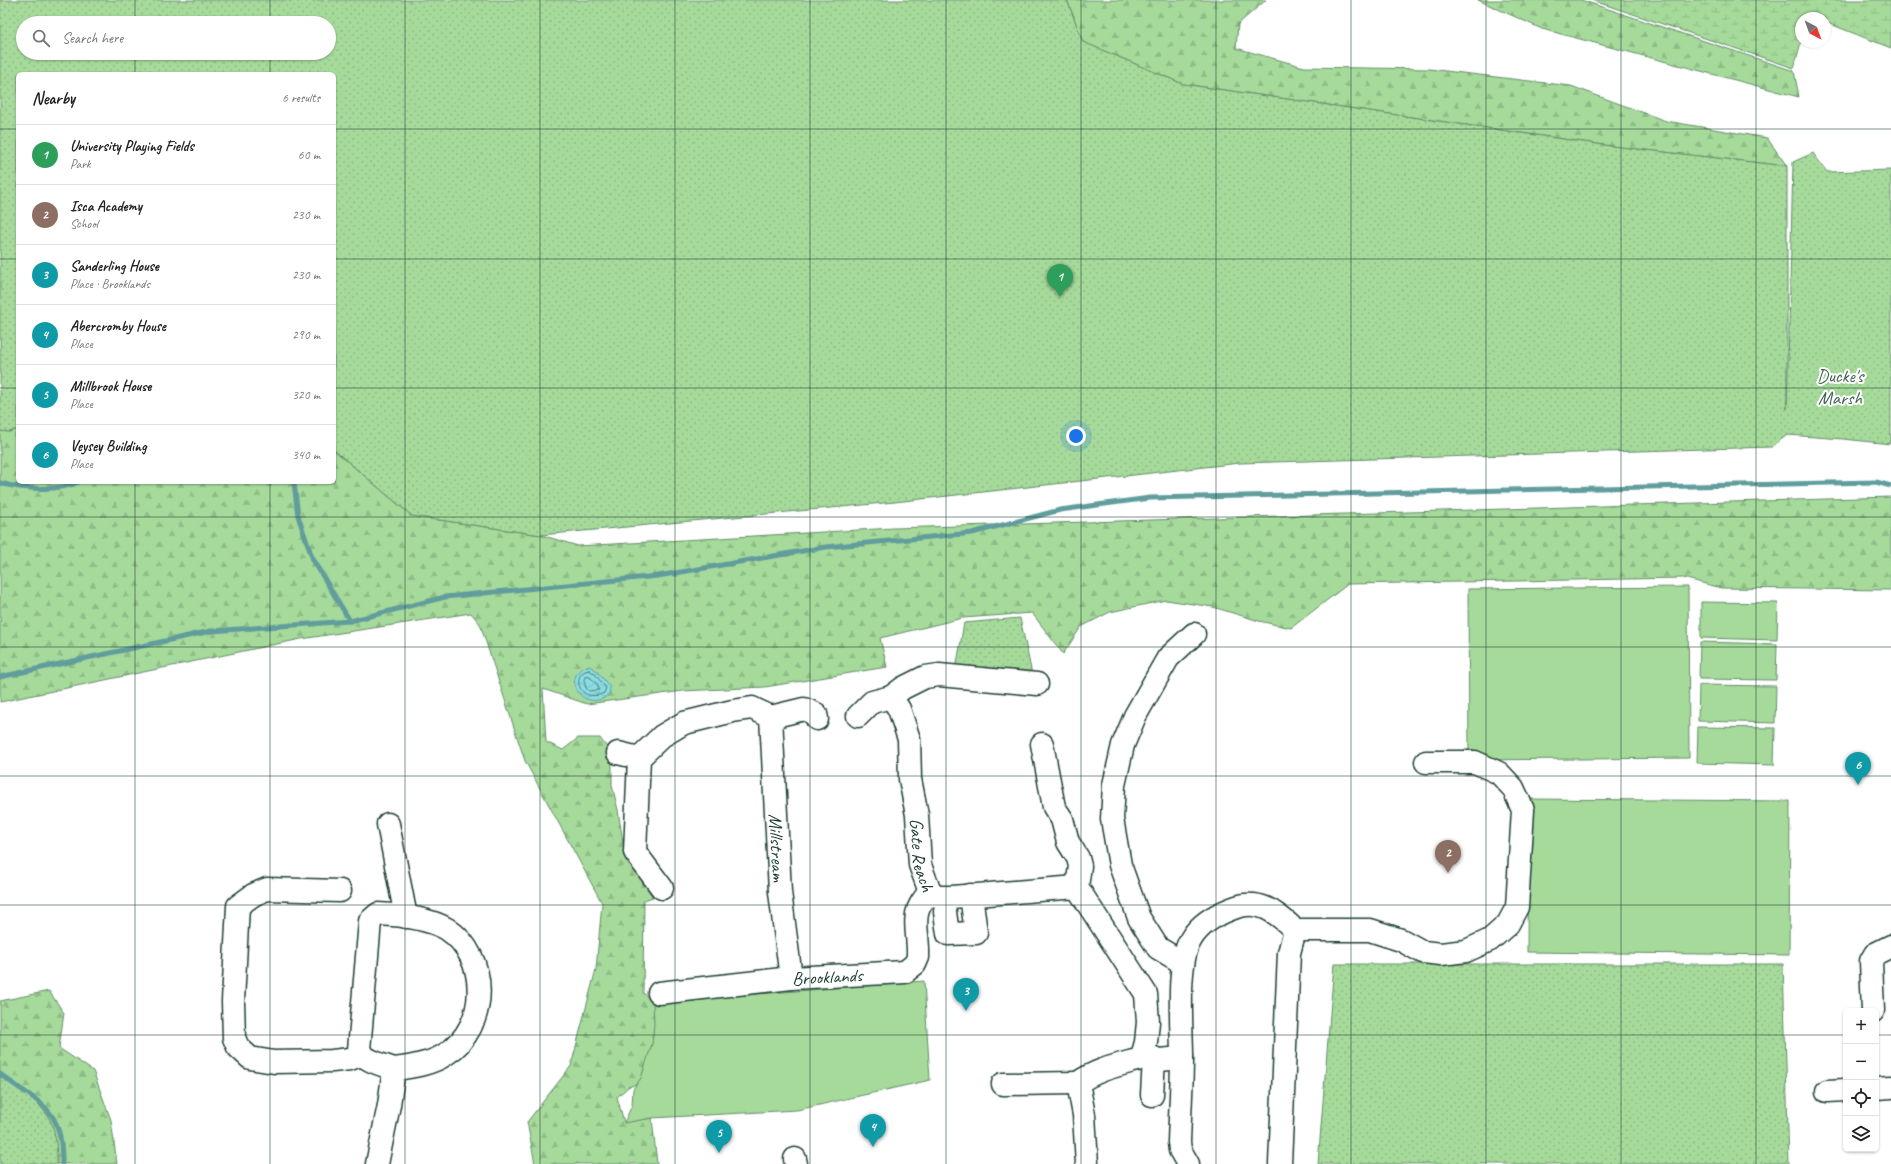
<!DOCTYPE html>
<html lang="en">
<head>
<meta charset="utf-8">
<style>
  :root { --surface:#fff; --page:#f2f2f2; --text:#202124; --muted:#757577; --line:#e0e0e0; --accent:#111827 }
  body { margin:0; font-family:Caveat,sans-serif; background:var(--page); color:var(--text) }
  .controls { position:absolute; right:12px; bottom:12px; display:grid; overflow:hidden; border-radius:6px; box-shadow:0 1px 3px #0004 }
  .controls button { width:36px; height:36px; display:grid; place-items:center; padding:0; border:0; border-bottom:1px solid var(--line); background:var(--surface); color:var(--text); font:20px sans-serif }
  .compass { position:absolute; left:1795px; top:12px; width:36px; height:36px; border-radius:50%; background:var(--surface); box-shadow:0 1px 3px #0004; rotate:139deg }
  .you { position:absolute; left:1076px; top:436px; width:14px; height:14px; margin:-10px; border:3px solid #fff; border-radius:50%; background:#1a73e8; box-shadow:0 0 0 6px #1a73e833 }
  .badge { display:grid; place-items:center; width:26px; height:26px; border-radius:50%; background:var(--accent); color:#fff; font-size:13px; font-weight:700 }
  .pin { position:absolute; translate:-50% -33px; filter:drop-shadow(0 1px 2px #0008) }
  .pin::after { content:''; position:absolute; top:21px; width:14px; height:12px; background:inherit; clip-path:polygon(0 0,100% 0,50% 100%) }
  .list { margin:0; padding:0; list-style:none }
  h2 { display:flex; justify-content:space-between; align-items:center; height:52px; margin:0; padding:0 16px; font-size:17px }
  h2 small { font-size:13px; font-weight:400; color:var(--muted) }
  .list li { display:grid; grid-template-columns:26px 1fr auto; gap:12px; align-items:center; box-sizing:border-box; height:60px; padding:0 16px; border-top:1px solid var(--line) }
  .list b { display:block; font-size:15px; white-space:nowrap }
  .list p { margin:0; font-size:13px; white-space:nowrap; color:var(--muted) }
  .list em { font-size:13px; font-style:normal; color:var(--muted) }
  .icon { flex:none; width:22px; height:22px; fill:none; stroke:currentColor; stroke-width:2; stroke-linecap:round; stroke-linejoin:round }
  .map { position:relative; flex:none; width:1891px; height:1164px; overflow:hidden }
  .search { position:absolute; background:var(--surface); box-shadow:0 1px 3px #0004; left:16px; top:16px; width:320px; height:44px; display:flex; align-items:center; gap:10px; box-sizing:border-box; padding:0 14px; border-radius:22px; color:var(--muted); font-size:15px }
  .panel { position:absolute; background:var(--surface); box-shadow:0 1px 3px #0004; left:16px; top:72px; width:320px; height:412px; border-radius:6px }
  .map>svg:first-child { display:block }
  .forest { fill:url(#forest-firs); stroke:#628c68 }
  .wetland { fill:url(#wetland-marsh); stroke:#628c68 }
  .park { fill:url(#park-dots); stroke:#628c68; fill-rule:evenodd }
  .garden { fill:#a6da9b; stroke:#628c68 }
  .water { fill:url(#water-waves); stroke:#609d9c }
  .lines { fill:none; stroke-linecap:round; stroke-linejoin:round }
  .shore { stroke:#4b7d7a; stroke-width:1 }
  .stream { stroke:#609d9c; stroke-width:5 }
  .minor-casing { stroke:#1f3d34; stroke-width:25 }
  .minor { stroke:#fff; stroke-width:22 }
  .grid { fill:none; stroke:#1f3d34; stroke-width:1; stroke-opacity:0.55 }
  .labels { text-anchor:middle; stroke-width:4; stroke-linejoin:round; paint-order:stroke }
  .park-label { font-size:19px; fill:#41644e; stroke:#fff }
  .street-label { font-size:19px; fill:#1f3d34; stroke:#fff }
</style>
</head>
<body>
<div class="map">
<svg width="1891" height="1164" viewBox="0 0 1891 1164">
  <defs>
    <pattern id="forest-firs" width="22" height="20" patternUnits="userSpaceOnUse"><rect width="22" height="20" fill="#a6da9b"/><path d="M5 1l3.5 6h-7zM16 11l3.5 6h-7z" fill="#8ebc86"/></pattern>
    <pattern id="wetland-marsh" width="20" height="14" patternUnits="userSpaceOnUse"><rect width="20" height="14" fill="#a6da9b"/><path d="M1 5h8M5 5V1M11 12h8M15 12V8" fill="none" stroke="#8ebc86"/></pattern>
    <pattern id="park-dots" width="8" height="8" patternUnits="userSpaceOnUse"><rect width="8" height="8" fill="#a6da9b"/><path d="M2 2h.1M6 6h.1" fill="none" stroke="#8ebc86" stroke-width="1.8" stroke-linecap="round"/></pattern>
    <pattern id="water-waves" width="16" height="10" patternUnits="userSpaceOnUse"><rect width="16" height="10" fill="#8cdde2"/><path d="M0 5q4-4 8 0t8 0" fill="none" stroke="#78bfc2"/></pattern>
  </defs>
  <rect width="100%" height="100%" fill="#fff"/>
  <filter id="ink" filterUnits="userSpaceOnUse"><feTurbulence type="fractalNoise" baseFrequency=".025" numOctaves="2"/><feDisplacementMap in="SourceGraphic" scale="8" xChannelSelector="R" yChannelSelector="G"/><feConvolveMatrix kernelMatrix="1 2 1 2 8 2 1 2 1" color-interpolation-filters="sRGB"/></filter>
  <g filter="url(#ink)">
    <g class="forest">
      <polygon points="1067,0 1266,0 1238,24 1236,48 1304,67 1429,69 1571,86 1666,121 1767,138 1787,166 1611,146 1183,84 1083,42"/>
      <polygon points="1478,0 1581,0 1794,71 1799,97 1542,29"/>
      <polygon points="18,429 18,482 334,482 334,450 412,516 541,535 578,546 894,528 1891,497 1891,590 1721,588 1683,578 1348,584 1291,628 1259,621 1213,607 1166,600 1110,612 1081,627 1063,654 1032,613 963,618 880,638 887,667 765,687 683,691 587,704 543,689 546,742 563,750 578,738 600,738 612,754 612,785 618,810 625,856 653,897 644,900 643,993 652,1000 663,1000 655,1078 628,1087 617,1097 624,1122 652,1118 657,1164 535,1164 527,1122 571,1066 596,969 602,903 525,761 480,624 471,613 301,639 0,702 0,431 9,432"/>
      <polygon points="49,991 64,1013 59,1048 93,1071 111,1120 117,1164 53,1164 0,1132 0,1001"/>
    </g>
    <polygon class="wetland" points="1591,0 1891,0 1891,48 1825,22 1825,18 1801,18 1801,42 1794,68"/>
    <g class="park">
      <path d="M 0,0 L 1067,0 L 1083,42 L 1183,84 L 1611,146 L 1787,166 L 1787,409 L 1793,162 L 1813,153 L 1827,172 L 1891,170 L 1891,444 L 1843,439 L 1787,435 L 1772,447 L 1240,463 L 895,502 L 541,535 L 412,516 L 334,450 L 334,74 L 18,74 L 18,429 L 9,432 L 0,431 ZM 23,23 L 329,23 L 329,53 L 23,53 Z"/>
      <polygon points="1020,618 1032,674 956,669 964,623"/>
      <polygon points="1334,964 1783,964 1789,1164 1318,1164"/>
      <path d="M 0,1076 C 22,1092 51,1106 55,1136 C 57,1145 57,1155 57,1164 L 0,1164 Z"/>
    </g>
    <g class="garden">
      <polygon points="1688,587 1689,758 1469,760 1468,589"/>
      <polygon points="1701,602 1778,603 1777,640 1701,638"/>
      <polygon points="1700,642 1777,644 1776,680 1699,679"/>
      <polygon points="1699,685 1776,686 1775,723 1698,721"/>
      <polygon points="1698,727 1775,728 1774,765 1697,763"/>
      <polygon points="1528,799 1790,801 1789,955 1527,952"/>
      <polygon points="924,981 930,1080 797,1110 652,1118 624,1123 632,1105 633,1089 641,1078 652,1044 654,1024 653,1000 720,997"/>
    </g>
    <path class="water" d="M 589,666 L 596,670 L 610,687 C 610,694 608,696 602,699 C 575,708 563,671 589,666 Z"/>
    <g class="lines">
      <g class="shore">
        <path d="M 589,670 L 594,673 L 606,688 L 604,693 C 578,705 570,672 589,670 Z"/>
        <path d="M 586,676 C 591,676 599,685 599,690 L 589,691 L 586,688 L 584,680 Z"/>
      </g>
      <g class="stream">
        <polyline points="294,482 298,516 313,560 350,621"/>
        <path d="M 0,483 C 21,489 58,492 78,482"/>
        <polyline points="0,677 211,631 350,621 445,597 658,576 826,547 972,533 1060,510 1150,498 1876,482 1891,486"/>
        <path d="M 0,1074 C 40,1105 63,1106 62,1164"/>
      </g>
      <g class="minor-casing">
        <g id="minor">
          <path id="s1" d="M 891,697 L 899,709 L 909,739 L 910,779 L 917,815 L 920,865 L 930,892 L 937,897 L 952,897 L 1077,887 L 1146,994 L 1148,1022 L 1146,1042 L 1142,1057 L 1137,1060 C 1115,1066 1096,1070 1078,1083"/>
          <polyline points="858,716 872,702 891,697 903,688 925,677 939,675 1037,684"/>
          <polyline points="771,717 804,709 816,714 817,719"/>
          <polyline points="1042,744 1054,807 1062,819 1068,842 1078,858 1080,866 1077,887"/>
          <polyline points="618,753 639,758"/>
          <polyline points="388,824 406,917"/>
          <path id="s2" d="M 662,888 L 635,852 L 639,758 L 662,736 L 684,723 L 733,711 L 752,708 L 771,717 L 780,892 L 791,978"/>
          <polyline points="340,891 267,889 253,895 238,906 233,1001 234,1038 238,1047 250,1058 274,1062 332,1061 350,1059 361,1055"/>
          <polyline points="945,912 948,934 976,933 971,895"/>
          <polyline points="1295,930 1370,930 1401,940 1423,952 1441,954 1466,951 1490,940 1508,924 1517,907 1523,810 1513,788 1499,773 1475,762 1426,762"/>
          <polyline points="1183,963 1158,948 1139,918 1120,865 1112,819 1114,785 1123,745 1135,716 1168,658 1194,634"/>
          <path id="s3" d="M 659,993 L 791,978 L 905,972 L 915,964 L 918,957 C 919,928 908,914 930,892"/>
          <polyline points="1873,1011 1871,961 1875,954 1891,946"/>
          <polyline points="1142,1057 1159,1060 1182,1058"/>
          <polyline points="1078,1083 1084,1115 1087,1164"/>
          <polyline points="1003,1084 1078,1083"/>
          <polyline points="1876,1088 1891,1087"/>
          <polyline points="1827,1091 1846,1090"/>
          <polyline points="1152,1095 1154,1058"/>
          <polyline points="795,1159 796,1164"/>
          <path d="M 377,1164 L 389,1105 L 394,1069 C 383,1065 364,1061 359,1050 L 370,921 L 378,914 C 400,915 428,918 447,929 C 490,957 489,1027 446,1054 C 432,1064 411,1067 394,1069"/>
          <path d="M 1188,1164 L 1180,1150 L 1179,1142 C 1180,1113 1182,1085 1182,1057 C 1182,1027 1176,963 1191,939 C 1200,924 1215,915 1231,909 C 1258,897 1276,912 1295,930 L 1289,953 L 1280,1164"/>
        </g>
      </g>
      <use href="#minor" class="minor"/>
    </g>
  </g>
  <path class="grid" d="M 135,0 L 135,23M 270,0 L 270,23M 405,0 L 405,1164M 540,0 L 540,1164M 675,0 L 675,1164M 810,0 L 810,1164M 946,0 L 946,1164M 1081,0 L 1081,1164M 1216,0 L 1216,1164M 1351,0 L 1351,1164M 1486,0 L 1486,1164M 1621,0 L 1621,1164M 1756,0 L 1756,1164M 135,53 L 135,74M 270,53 L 270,74M 0,129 L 18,129M 334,129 L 1891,129M 0,259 L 18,259M 334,259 L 1891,259M 0,388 L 18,388M 334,388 L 1891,388M 135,482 L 135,1164M 270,482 L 270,1164M 0,517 L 1891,517M 0,647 L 1891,647M 0,776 L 1891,776M 0,905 L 1891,905M 0,1035 L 1846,1035M 1876,1035 L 1891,1035"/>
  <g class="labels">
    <g class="park-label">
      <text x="1840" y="382">Ducke's<tspan x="1840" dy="22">Marsh</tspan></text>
    </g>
    <g class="street-label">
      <text dy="7" stroke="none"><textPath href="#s2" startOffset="418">Millstream</textPath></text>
      <text dy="7" stroke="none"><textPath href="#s1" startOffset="163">Gate Reach</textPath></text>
      <text dy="7" stroke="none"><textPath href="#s3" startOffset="169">Brooklands</textPath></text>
    </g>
  </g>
</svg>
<div class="controls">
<button>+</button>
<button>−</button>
<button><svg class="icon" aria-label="locate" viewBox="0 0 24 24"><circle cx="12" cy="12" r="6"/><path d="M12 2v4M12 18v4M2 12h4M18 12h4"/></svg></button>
<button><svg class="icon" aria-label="layers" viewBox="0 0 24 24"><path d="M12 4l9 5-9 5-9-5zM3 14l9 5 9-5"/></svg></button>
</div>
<svg class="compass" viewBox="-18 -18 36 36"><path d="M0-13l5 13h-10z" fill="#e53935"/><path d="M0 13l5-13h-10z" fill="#757577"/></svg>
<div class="you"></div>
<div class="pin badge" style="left:1060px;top:297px;background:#2e9e5b">1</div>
<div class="pin badge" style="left:1448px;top:873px;background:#8d6e63">2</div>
<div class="pin badge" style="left:966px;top:1011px;background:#0f9aa8">3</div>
<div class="pin badge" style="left:873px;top:1147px;background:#0f9aa8">4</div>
<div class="pin badge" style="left:719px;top:1153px;background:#0f9aa8">5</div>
<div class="pin badge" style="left:1858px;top:785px;background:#0f9aa8">6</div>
<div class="search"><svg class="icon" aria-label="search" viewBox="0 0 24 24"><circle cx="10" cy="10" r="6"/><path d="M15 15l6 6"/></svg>Search here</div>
<section class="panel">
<h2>Nearby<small>6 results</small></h2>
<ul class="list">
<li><span class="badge" style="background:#2e9e5b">1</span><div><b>University Playing Fields</b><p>Park</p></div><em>60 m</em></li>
<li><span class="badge" style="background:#8d6e63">2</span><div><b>Isca Academy</b><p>School</p></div><em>230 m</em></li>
<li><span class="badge" style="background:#0f9aa8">3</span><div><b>Sanderling House</b><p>Place · Brooklands</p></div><em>230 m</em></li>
<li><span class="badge" style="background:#0f9aa8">4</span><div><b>Abercromby House</b><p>Place</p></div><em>290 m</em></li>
<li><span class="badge" style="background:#0f9aa8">5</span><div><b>Millbrook House</b><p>Place</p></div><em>320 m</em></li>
<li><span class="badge" style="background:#0f9aa8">6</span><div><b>Veysey Building</b><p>Place</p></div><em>340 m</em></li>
</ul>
</section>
</div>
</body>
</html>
